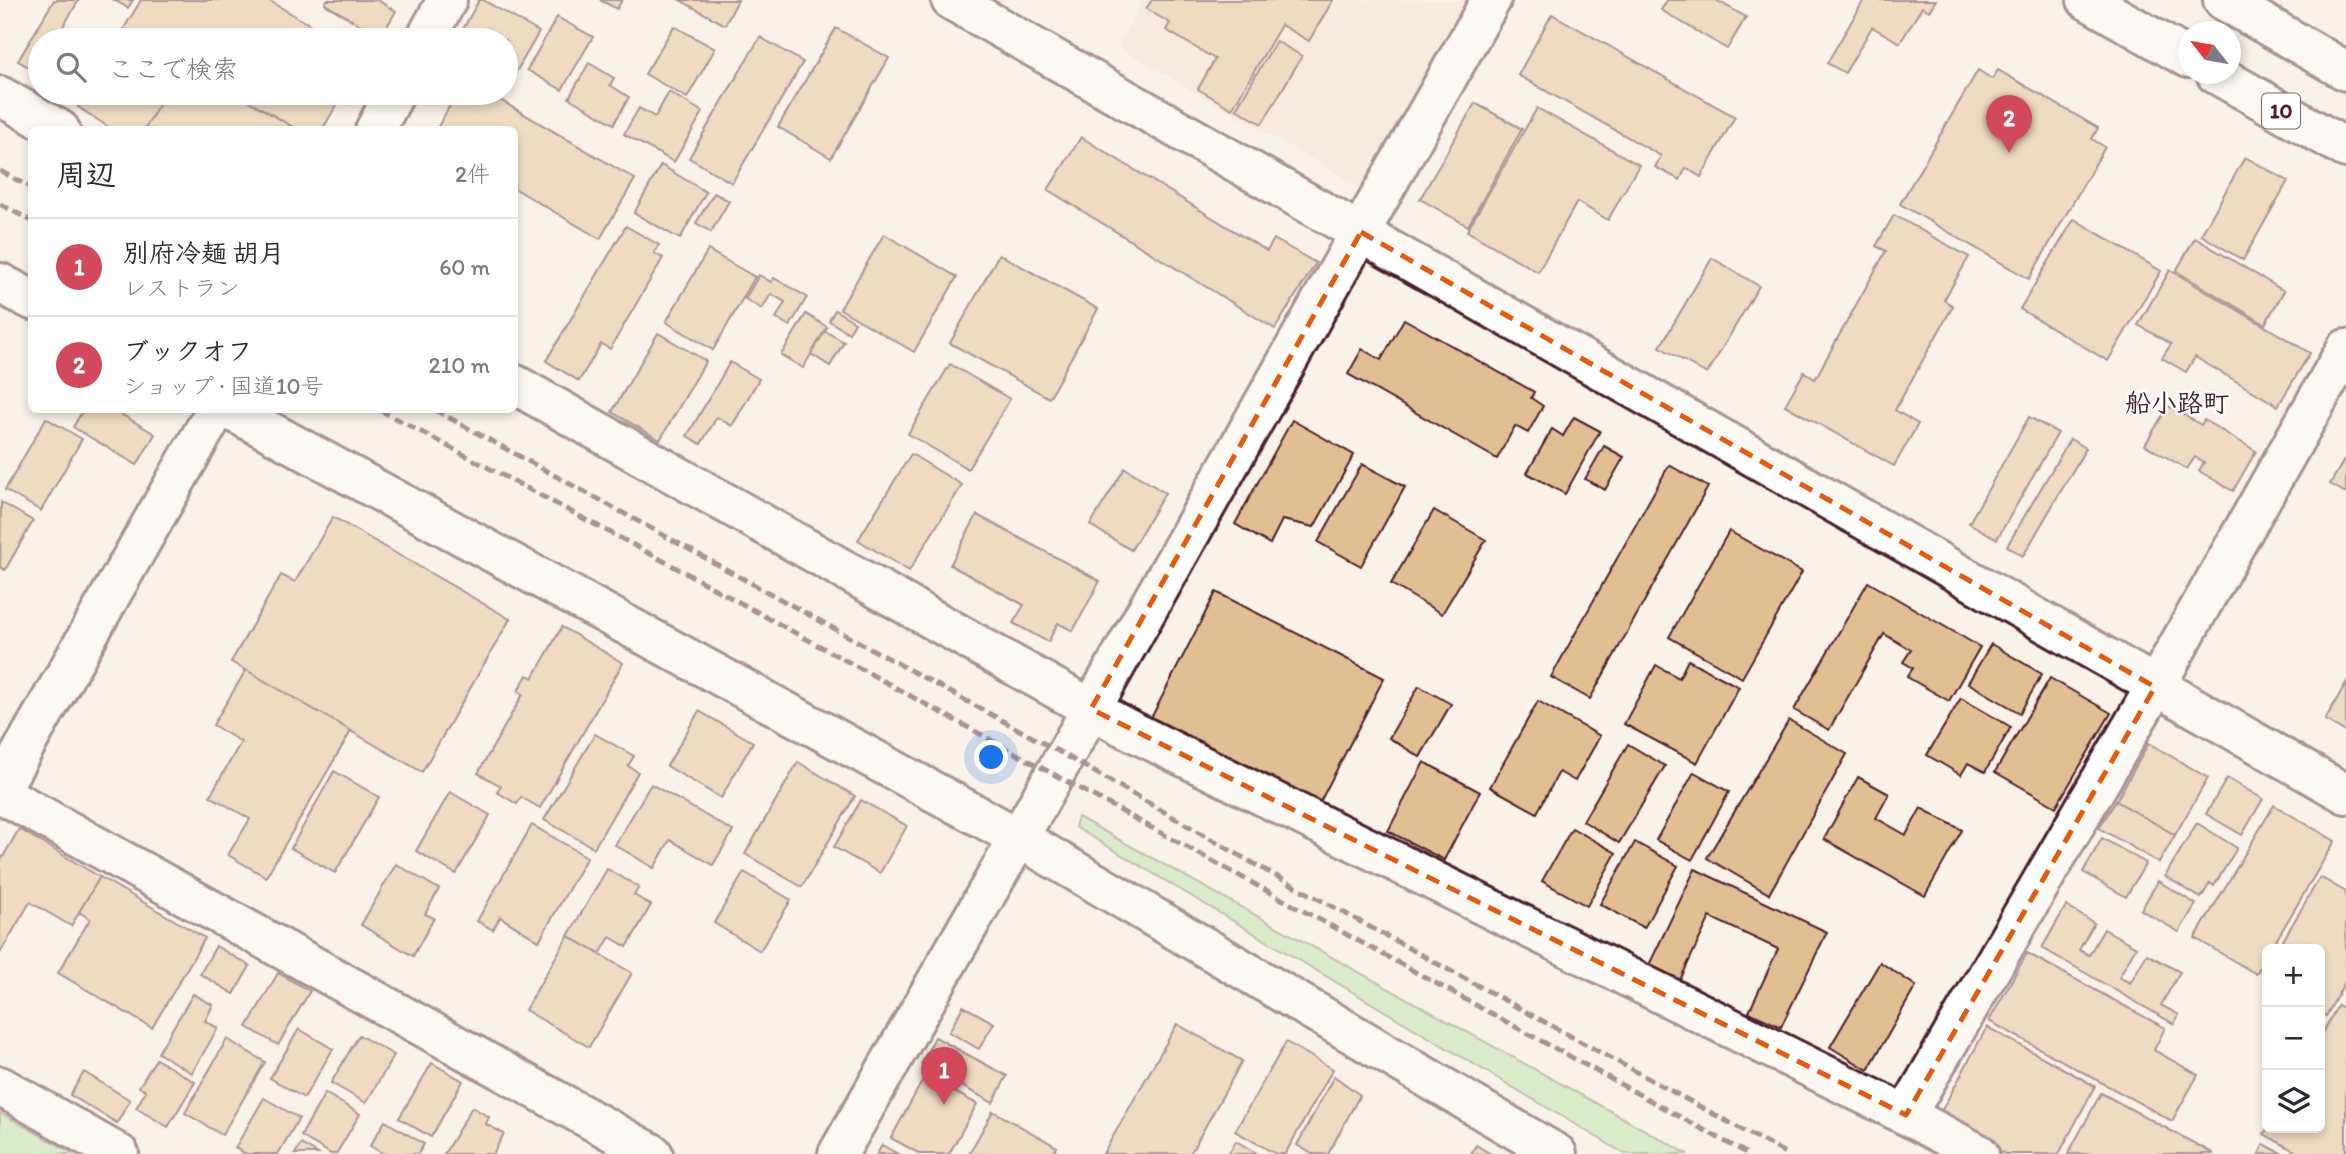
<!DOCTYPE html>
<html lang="ja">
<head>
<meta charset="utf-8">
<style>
  :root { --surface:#fff; --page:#f7f7f7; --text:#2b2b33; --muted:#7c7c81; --line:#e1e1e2; --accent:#d1495b }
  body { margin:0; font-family:Itim,"Klee One",sans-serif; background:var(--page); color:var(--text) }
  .controls { position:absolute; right:21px; bottom:21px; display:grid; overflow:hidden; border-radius:10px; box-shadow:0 4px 10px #0003 }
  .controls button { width:63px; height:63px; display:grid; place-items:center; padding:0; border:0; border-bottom:2px solid var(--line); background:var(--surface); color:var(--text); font:35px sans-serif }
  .compass { position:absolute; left:2178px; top:21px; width:63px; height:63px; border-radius:50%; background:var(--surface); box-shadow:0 4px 10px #0003; rotate:301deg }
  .you { position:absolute; left:992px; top:758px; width:24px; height:24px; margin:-18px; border:5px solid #fff; border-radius:50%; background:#1a73e8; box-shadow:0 0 0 10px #1a73e833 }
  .badge { display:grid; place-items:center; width:46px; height:46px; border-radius:50%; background:var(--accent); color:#fff; font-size:23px; font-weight:700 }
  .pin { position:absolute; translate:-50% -58px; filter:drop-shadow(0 2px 4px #0008) }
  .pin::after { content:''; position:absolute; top:37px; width:24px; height:21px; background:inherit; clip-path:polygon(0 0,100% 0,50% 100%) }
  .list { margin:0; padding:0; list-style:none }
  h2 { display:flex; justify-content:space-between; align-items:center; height:91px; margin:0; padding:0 28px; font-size:30px }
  h2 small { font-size:23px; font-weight:400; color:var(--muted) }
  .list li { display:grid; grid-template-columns:46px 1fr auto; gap:21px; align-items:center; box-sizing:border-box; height:98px; padding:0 28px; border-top:2px solid var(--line) }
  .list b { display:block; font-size:26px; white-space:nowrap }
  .list p { margin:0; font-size:23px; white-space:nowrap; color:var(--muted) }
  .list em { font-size:23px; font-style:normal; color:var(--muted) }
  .icon { flex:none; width:38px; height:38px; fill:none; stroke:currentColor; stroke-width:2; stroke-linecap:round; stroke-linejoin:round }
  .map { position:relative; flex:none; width:2346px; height:1154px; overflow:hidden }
  .search { position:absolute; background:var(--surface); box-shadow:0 4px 10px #0003; left:28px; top:28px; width:490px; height:77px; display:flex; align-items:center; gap:18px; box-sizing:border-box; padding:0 24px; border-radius:38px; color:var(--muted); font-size:26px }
  .panel { position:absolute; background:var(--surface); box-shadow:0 4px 10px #0003; left:28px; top:126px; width:490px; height:287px; border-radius:10px }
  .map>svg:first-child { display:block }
  .built { fill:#f2e3cf }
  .green { fill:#b2e2a2; stroke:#7e8066; stroke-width:2 }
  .building { fill:#e1bf93; stroke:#4a1f2b; stroke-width:2 }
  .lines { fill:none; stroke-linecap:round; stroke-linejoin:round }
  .minor-casing { stroke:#4a1f2b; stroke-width:44 }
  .highway-casing { stroke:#4a1f2b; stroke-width:44 }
  .minor { stroke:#fff; stroke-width:38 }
  .highway { stroke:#fff; stroke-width:38 }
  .rail { stroke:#4a1f2b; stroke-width:5; stroke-dasharray:10 5; stroke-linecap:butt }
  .marked { fill:none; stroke:#e8590c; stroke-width:5; stroke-dasharray:14 9; stroke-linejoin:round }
  .labels { text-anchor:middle; stroke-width:5; stroke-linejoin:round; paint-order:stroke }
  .shield { fill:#fff; stroke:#80626b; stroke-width:2 }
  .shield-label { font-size:21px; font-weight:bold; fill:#4a1f2b }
  .quarter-label { font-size:26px; font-weight:bold; fill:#4a1f2b; stroke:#fff }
</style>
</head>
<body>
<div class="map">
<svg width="2346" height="1154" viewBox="0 0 2346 1154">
  <rect width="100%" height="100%" fill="#f9f2e9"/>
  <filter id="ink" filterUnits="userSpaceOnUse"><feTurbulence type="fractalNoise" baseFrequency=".0143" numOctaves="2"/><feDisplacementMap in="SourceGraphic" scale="14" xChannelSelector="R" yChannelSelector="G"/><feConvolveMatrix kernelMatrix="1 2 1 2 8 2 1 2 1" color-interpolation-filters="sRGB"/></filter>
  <g filter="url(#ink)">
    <polygon class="built" points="1143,0 1466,0 1360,187 1117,47"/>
    <g class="green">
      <polygon points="1078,817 1688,1154 1625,1154 1075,827"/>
      <polygon points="0,1113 74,1154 0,1154"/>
    </g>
    <g class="building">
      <polygon points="54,0 79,0 55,40 40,40 40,66 37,72 18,61"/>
      <polygon points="114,0 133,0 128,8"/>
      <polygon points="141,0 268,0 336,40 117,40"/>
      <polygon points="327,0 377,0 396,11 381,37 325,4"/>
      <polygon points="479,0 483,0 539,32 515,74 506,69 506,40 457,40"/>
      <polygon points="600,0 622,0 617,9"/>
      <polygon points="680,0 738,0 725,25"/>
      <polygon points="1152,0 1333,0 1309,41 1281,25 1232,109 1198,89 1215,59 1166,30 1170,23 1146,9"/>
      <polygon points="1667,0 1716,0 1746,17 1727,49 1661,10"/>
      <polygon points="1864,0 1936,0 1929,11 1922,7 1900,43 1872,27 1845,73 1827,63"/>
      <polygon points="1552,14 1735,117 1701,177 1686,168 1680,180 1655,167 1661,156 1518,75"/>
      <polygon points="557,17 593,37 562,90 527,70"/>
      <polygon points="674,26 715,49 687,98 645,74"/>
      <polygon points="836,28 889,58 831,158 778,127"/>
      <polygon points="760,37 803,62 732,183 689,158"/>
      <polygon points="1276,41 1302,56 1262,124 1236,109"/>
      <polygon points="589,63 614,78 610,85 629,97 614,124 569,98"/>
      <polygon points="1978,70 1992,79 1998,70 2098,128 2092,139 2105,147 2029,279 1900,204"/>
      <polygon points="669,92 703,112 674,162 624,134 639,108 655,117"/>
      <polygon points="86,93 166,93 144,130 113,130 78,107"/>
      <polygon points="166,93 236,93 298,130 144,130"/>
      <polygon points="236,93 344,93 322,130 298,130"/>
      <polygon points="457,93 488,93 635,179 600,239 514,188 514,130 436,130"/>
      <polygon points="1475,103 1522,129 1468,226 1420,199"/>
      <polygon points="1537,108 1639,165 1608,220 1577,202 1538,272 1467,231"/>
      <polygon points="1081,137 1267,251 1274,239 1316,263 1275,329 1048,190"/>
      <polygon points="2245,157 2288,181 2243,260 2201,235"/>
      <polygon points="661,165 706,192 680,239 634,213"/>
      <polygon points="714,193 729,201 711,232 696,223"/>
      <polygon points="1894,215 1969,257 1944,300 1953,306 1895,410 1918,424 1894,466 1785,405 1804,372 1815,379 1886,251 1876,246"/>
      <polygon points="2074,219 2161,271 2108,361 2020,309"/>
      <polygon points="626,226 659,245 654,253 663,258 610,349 601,344 579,381 546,361"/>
      <polygon points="884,234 957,277 914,352 840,309"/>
      <polygon points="2195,238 2284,291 2265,324 2176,271"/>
      <polygon points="708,250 755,277 713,350 666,322"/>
      <polygon points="999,254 1098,309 1049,398 950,343"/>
      <polygon points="1712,258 1759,286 1707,374 1660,347"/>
      <polygon points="2170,270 2310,353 2278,406 2195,357 2186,372 2162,358 2171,344 2138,325"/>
      <polygon points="759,275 771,282 774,278 807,297 790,326 776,318 785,302 771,294 762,309 745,299"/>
      <polygon points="835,310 855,322 849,333 829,321"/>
      <polygon points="806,314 827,327 803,368 781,355"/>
      <polygon points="1404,319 1534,392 1531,398 1543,406 1528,433 1515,426 1497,459 1348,374 1362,349 1381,360"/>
      <polygon points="825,331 844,342 830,366 811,354"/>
      <polygon points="658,333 706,361 660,440 612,412"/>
      <polygon points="730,362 759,379 732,426 717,417 701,444 687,436"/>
      <polygon points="950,364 1010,399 968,469 908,434"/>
      <polygon points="2168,406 2201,425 2204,420 2256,451 2233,491 2199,471 2204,462 2195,457 2187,469 2145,445"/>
      <polygon points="83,410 114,410 155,434 137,465 73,427"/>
      <polygon points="1574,417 1600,431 1565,494 1527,473 1552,429 1563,436"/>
      <polygon points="2029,417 2058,433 1997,539 1969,523"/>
      <polygon points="46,418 82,439 41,511 5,490"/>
      <polygon points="1292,420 1354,455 1314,527 1282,520 1270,544 1235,524"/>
      <polygon points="2070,439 2086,448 2023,556 2007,546"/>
      <polygon points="1604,446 1624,457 1605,490 1585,479"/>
      <polygon points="911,454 962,485 909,571 858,540"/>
      <polygon points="2346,457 2346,493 2330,484"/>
      <polygon points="1362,464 1405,487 1361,566 1318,542"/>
      <polygon points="1669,465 1708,487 1590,699 1551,677"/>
      <polygon points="1125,468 1165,493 1131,550 1090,525"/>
      <polygon points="1,502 33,521 5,570 0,567"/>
      <polygon points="1434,510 1486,540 1442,614 1391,584"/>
      <polygon points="977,515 1100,581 1073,631 1058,623 1048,642 1013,623 1024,605 950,565"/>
      <polygon points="333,517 510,619 422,772 231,662 281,575 295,582"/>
      <polygon points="1729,531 1802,572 1742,678 1669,637"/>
      <polygon points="1868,582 1980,647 1949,701 1907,677 1913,668 1903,662 1911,650 1884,634 1829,730 1794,710"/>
      <polygon points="1216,592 1384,678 1318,806 1150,720"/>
      <polygon points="562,627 623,663 540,808 521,797 517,804 497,792 501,786 478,773 523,694 518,691 527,675 533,678"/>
      <polygon points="1991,644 2042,674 2020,713 1968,683"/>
      <polygon points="1688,660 1739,687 1697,763 1624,724 1656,665 1679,678"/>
      <polygon points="246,670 351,731 266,877 228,855 250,819 210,796 241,742 213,725"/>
      <polygon points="2050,678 2111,713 2056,807 1995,772"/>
      <polygon points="2346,683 2346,732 2325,720"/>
      <polygon points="1419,686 1451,704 1420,757 1389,738"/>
      <polygon points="1961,698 2011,727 1985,772 1968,763 1961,775 1927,755"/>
      <polygon points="1538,701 1600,736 1575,781 1559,772 1537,813 1490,787"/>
      <polygon points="699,711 753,742 721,798 667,766"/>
      <polygon points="1789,720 1847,754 1769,894 1707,858"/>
      <polygon points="595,734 634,756 628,766 638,772 594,848 544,820"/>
      <polygon points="2149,743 2208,778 2175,835 2116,801"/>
      <polygon points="1628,744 1665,766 1619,843 1583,821"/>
      <polygon points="798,762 855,796 802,887 745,854"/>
      <polygon points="1424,762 1480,792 1444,860 1388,831"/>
      <polygon points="334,771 379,797 335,873 291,848"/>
      <polygon points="1694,772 1729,792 1692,860 1656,840"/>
      <polygon points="1858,777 1889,794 1876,818 1906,835 1921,808 1962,830 1925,896 1824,839"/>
      <polygon points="2227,778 2263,799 2242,835 2206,814"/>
      <polygon points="651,784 733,831 713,865 670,840 654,868 615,845"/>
      <polygon points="450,792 490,815 456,874 416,851"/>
      <polygon points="861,800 907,826 880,873 834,847"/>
      <polygon points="2116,801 2175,835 2159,863 2099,828"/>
      <polygon points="2274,805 2335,841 2271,949 2267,949 2267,955 2256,974 2195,938"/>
      <polygon points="2197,823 2237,848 2214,886 2210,883 2201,898 2165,876"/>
      <polygon points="532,825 587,857 539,941 500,917 493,930 477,921"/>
      <polygon points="1572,828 1616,853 1587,906 1542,881"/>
      <polygon points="19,829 100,877 71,926 30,902 0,953 0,862"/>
      <polygon points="2102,838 2146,863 2126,897 2083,872"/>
      <polygon points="1635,842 1678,866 1644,928 1600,904"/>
      <polygon points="396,864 439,889 425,914 434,918 413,956 361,925"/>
      <polygon points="607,869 639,887 634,895 651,905 627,947 610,937 600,954 568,936"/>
      <polygon points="1695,869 1827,932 1781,1027 1749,1012 1778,949 1710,917 1680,980 1649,965"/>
      <polygon points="744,872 791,900 760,951 714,923"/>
      <polygon points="100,877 205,938 152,1028 58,973 90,919 79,912"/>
      <polygon points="2320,877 2346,892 2346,980 2326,1016 2320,1012 2320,949 2278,949"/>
      <polygon points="2158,881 2196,904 2179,932 2141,910"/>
      <polygon points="2066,906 2094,923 2079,950 2089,955 2104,929 2136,947 2119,977 2130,983 2147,954 2180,972 2161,1005 2179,1015 2174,1024 2042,948"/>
      <polygon points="568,936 632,973 589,1047 525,1010"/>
      <polygon points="216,946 250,966 234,994 200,974"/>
      <polygon points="2027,953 2165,1028 2154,1050 2198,1075 2172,1121 1989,1021"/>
      <polygon points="1880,962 1916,986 1868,1070 1830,1047"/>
      <polygon points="278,973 310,991 278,1045 247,1027"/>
      <polygon points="193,994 213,1005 205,1021 218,1028 192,1073 158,1053"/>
      <polygon points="2338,1005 2346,1009 2346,1154 2300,1154 2264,1134 2268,1128 2320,1128 2320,1037"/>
      <polygon points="963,1006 994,1023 979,1049 949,1032"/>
      <polygon points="1177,1024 1242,1061 1190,1154 1103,1154"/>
      <polygon points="1987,1027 2095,1086 2059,1154 2005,1154 1938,1117"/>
      <polygon points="299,1029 333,1049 304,1098 270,1078"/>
      <polygon points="359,1035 394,1055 366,1103 331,1083"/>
      <polygon points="935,1037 1007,1076 993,1103 921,1064"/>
      <polygon points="227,1039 265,1062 222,1135 185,1113"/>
      <polygon points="1286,1042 1333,1069 1285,1154 1276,1154 1235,1131"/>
      <polygon points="156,1059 195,1082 168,1127 136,1108 146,1091 139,1087"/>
      <polygon points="432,1063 463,1081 431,1137 399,1118"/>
      <polygon points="84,1072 130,1100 117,1123 70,1095"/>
      <polygon points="925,1076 977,1104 949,1154 920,1154 891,1138"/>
      <polygon points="1334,1076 1360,1095 1328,1154 1312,1154 1297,1145"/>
      <polygon points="325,1093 360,1114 336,1154 331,1154 301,1136"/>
      <polygon points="2101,1093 2214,1154 2068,1154"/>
      <polygon points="264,1098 299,1118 278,1154 246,1154 235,1148"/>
      <polygon points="472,1107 489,1117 486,1124 504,1134 493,1154 444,1154"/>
      <polygon points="993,1111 1057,1147 1053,1154 969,1154"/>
      <polygon points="385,1121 424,1144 418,1154 384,1154 370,1146"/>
      <polygon points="1236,1141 1258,1154 1228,1154"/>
      <polygon points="301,1144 318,1154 295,1154"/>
      <polygon points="2264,1144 2283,1154 2259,1154"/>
      <polygon points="882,1145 898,1154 877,1154"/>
      <polygon points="1476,1145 1491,1154 1471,1154"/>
    </g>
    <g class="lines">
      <g class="minor-casing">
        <g id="minor">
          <polyline points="951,0 2346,794"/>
          <polyline points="425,40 447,0"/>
          <polyline points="0,96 60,130"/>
          <polyline points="375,130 395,93"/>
          <polyline points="0,283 32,300"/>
          <polyline points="514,384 1122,726 1906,1115 1979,1154"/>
          <polyline points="230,410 1019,838 1557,1154"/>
          <polyline points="0,790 216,410"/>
          <polyline points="0,793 653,1154"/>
          <polyline points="0,1086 119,1154"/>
          <polyline points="1906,1115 2155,687 2346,349"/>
          <polyline points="838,1154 1031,816 1491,0"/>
        </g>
      </g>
      <g class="highway-casing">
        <g id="highway">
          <polyline points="2087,0 2188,58"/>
          <polyline points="2223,0 2346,71"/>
          <polyline points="2216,74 2346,148"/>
        </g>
      </g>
      <use href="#minor" class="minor"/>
      <use href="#highway" class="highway"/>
      <g class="rail">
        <polyline points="0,171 32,188"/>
        <polyline points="0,204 32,221"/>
        <polyline points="380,410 673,566 1748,1154"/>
        <polyline points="435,410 1065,755 1258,866 1787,1154"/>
      </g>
    </g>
  </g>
  <path d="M0 0H2346V1154H0ZM 1361,232 L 2155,687 L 1906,1115 L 1091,709 Z" fill="#f9f2e9" fill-opacity=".55" fill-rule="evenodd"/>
  <path class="marked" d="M 1361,232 L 2155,687 L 1906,1115 L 1091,709 Z"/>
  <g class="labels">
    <rect class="shield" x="2262" y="93.5" width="38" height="35" rx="5"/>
    <g class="shield-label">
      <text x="2281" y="118">10</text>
    </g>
    <g class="quarter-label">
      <text x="2177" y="412">船小路町</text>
    </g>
  </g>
</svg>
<div class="controls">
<button>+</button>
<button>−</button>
<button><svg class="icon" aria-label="layers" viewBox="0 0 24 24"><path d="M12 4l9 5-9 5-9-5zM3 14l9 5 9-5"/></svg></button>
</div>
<svg class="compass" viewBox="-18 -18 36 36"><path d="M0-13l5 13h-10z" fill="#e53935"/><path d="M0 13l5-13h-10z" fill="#7c7c81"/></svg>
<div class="you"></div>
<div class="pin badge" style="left:944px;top:1105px">1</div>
<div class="pin badge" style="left:2009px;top:153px">2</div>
<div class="search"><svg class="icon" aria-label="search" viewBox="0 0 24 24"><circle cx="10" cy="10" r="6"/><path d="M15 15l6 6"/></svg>ここで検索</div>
<section class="panel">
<h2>周辺<small>2件</small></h2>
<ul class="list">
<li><span class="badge">1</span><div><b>別府冷麺 胡月</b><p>レストラン</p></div><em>60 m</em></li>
<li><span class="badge">2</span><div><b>ブックオフ</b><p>ショップ · 国道10号</p></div><em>210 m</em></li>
</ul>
</section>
</div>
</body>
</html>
